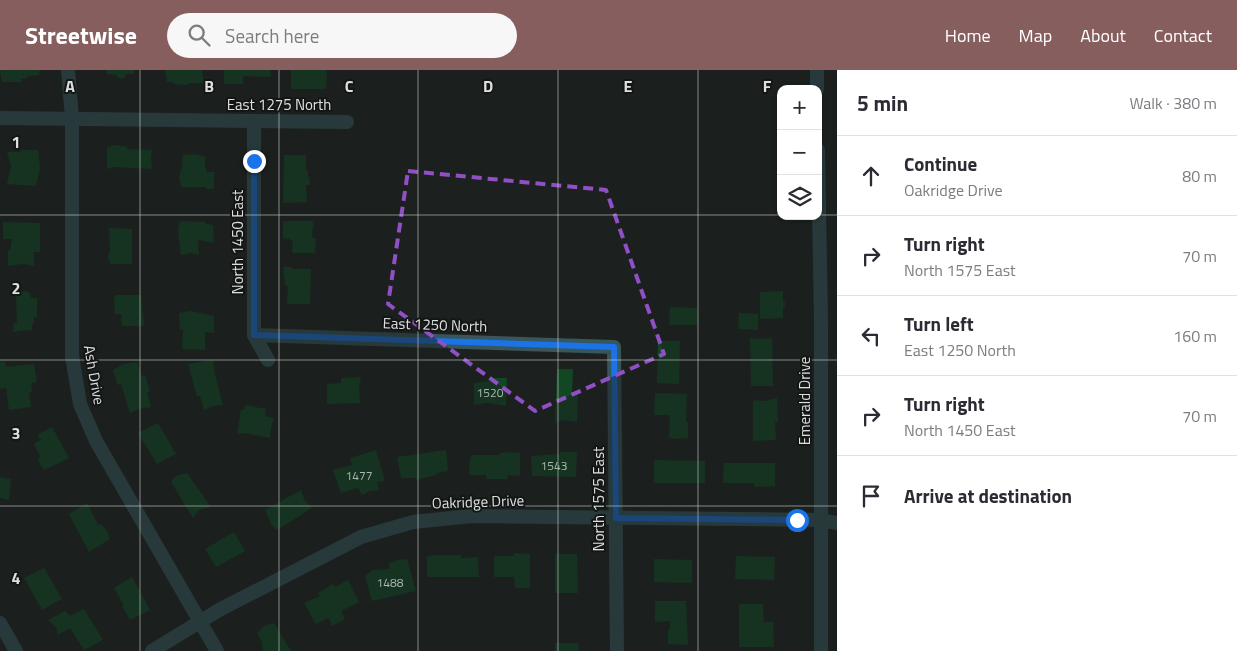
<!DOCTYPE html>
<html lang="en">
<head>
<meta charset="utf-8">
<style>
  :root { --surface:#fff; --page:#f7f7f7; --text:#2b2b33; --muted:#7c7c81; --line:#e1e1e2; --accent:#865e5e }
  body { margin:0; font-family:"Titillium Web",sans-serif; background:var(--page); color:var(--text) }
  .controls { position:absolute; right:15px; top:15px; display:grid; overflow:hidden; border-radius:10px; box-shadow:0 1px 4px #0004 }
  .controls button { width:45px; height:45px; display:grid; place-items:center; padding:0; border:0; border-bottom:1px solid var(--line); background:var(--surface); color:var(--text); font:25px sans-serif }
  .stop { position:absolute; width:15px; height:15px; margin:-11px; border:4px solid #1a73e8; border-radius:50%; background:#fff }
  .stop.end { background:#1a73e8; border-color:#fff; box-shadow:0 1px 5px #0008 }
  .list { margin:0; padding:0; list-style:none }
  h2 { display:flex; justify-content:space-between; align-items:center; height:65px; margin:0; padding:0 20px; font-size:21px }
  h2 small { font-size:16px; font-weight:400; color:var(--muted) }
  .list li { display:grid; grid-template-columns:32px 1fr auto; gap:15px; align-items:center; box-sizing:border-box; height:80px; padding:0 20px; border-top:1px solid var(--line) }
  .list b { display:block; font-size:19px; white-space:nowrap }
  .list p { margin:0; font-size:16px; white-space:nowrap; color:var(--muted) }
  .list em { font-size:16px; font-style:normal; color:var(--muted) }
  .icon { flex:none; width:28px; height:28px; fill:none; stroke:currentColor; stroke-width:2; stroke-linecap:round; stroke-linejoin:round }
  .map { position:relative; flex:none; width:837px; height:581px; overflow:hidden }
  header { display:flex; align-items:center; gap:30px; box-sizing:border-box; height:70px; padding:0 25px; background:var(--accent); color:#fff }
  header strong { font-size:24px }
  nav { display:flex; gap:28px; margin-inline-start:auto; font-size:18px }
  .search { width:350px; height:45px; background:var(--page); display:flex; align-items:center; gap:12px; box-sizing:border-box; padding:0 18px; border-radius:28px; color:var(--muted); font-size:19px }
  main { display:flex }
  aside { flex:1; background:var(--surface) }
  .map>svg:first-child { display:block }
  .building { fill:#114722 }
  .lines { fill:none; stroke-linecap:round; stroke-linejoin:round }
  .minor { stroke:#38575d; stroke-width:14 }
  .tertiary { stroke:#38575d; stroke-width:14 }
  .route { stroke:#1a73e8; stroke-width:6 }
  .marked { fill:none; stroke:#8f50c6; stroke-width:4; stroke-dasharray:10 6; stroke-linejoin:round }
  .grid { fill:none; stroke:#dee0e0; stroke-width:1; stroke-opacity:0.55 }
  .labels { text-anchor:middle; stroke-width:4; stroke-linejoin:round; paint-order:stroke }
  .number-label { font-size:12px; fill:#abbab0 }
  .street-label { font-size:15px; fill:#dee0e0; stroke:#131615 }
  .grid-label { font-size:16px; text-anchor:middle; font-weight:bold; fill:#dee0e0; stroke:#131615; stroke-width:4; stroke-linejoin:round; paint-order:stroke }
</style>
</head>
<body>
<header>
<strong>Streetwise</strong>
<div class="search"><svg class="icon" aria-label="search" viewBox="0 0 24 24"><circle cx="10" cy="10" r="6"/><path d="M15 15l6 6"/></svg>Search here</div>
<nav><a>Home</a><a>Map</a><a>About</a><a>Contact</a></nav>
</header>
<main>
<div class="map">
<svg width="837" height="581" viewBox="0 0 837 581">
  <rect width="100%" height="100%" fill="#1c201f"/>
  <g class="building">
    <polygon points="0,0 40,0 39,5 27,6 27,8 21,9 21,12 2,12"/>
    <polygon points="107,0 134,0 134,4 126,4 124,9 119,8 116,5 107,4"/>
    <polygon points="165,0 202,0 204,13 188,13 188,15 173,14 173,12 167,12"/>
    <polygon points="224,0 270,0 271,7 243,6 243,14 224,14"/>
    <polygon points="291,0 327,0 326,19 291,19"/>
    <polygon points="115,75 127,77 127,79 152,80 151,89 152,99 115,97 107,99 107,77"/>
    <polygon points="21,80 38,80 40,97 36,116 7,114 11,96 7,82 21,82"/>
    <polygon points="192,84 205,86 205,98 206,98 207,102 214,102 214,119 207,119 205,117 181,117 179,106 182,98 183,85"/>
    <polygon points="284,85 306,85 306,100 308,101 308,107 309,107 310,115 306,115 307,132 283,133"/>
    <polygon points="180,151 205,152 205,154 213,155 214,173 198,170 199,185 191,183 181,185 178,160"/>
    <polygon points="283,151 314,151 312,162 313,168 316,169 315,183 294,183 292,181 293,171 290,170 290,169 283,168"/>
    <polygon points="3,152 40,153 40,182 34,182 34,196 23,194 8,196 8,181 10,180 12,169 3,169"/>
    <polygon points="109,158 132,159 132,194 110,194 108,186 110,181"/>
    <polygon points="283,197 292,197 292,199 311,199 310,234 287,234 288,216 285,215"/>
    <polygon points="25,221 30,223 31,228 37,228 37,247 34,247 34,254 32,254 32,261 26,260 13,262 14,253 17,253 16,224"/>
    <polygon points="783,221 783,232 785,232 785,237 783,237 783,248 760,249 760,222"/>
    <polygon points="118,225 141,225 144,256 122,256 121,248 122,244 115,244 114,226"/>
    <polygon points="670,237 697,238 697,255 669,255"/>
    <polygon points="191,241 214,246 214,263 205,262 205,280 182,279 183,260 180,260 179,243"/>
    <polygon points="739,243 758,244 758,260 738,259"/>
    <polygon points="750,268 760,269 772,268 773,316 751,316"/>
    <polygon points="658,271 680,271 679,314 657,313"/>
    <polygon points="213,290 215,305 223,335 213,336 204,340 200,326 197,326 188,294"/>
    <polygon points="5,291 6,297 34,294 37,312 31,313 32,322 29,323 31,337 9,340 6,318 0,319 0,292"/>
    <polygon points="137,292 142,306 145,305 150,321 147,322 151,337 139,339 130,343 121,314 118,315 113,300 124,294"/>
    <polygon points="557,299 573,299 572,323 578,324 577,352 564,350 555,352"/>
    <polygon points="361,307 359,315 360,333 327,334 327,314 341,313 341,308"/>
    <polygon points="489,308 507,308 506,336 488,333 474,335 474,313 488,311"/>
    <polygon points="655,323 687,324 686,352 688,352 688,368 678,369 669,368 670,345 654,345"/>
    <polygon points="777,328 778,352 775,352 776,370 753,371 753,330 765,331"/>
    <polygon points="245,335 266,339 265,346 274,348 271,358 270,368 245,363 237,364 241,340 244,340"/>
    <polygon points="158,353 176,384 157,394 138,363"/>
    <polygon points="52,357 69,388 44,400 37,389 41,388 34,374 41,370 37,365"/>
    <polygon points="376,380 385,411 377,412 379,420 370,421 362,425 358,418 341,423 333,400 352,395 350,388"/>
    <polygon points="446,380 448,401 436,403 436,405 416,410 416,408 401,408 397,387"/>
    <polygon points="510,382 520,383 520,406 507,405 508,409 487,409 486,405 470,405 469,395 471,385 500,385 500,383"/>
    <polygon points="560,382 577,382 576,407 532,406 531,386 560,384"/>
    <polygon points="654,390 705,391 705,413 654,413"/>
    <polygon points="724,393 775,393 775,416 755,417 754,413 723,413"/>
    <polygon points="187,403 211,437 199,440 193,448 171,412 176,406"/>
    <polygon points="0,407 11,409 9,430 0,428"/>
    <polygon points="301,420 304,429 312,438 277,460 272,456 265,440"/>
    <polygon points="87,433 98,455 101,454 107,461 110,469 89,482 69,444"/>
    <polygon points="234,462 245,481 216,497 205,479"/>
    <polygon points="514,483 530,484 530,518 515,518 514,507 494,507 494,486 514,486"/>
    <polygon points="555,484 577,484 578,523 555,523"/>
    <polygon points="437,485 461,485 461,488 478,487 479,507 427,507 427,486"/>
    <polygon points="736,486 775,487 774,510 735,509"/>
    <polygon points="407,489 416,521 372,531 365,506 373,500 390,499 388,494 397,490"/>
    <polygon points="654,489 692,490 692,513 654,512"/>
    <polygon points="44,498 62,529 42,540 24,508"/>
    <polygon points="132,507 150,540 130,550 122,536 124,535 114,518"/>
    <polygon points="348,510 359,532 341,541 345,549 332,556 329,548 316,554 304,533 320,526 318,523 333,514 335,517"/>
    <polygon points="655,531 686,531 688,575 668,574 668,559 670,560 670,551 655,552"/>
    <polygon points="739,534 763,534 764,552 773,552 774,577 739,577"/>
    <polygon points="84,539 103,570 84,580 70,558 58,565 56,557 48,550 65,541 70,546"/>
    <polygon points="274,553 291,581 263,581 262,575 263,574 257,563 264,556"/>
    <polygon points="555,573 578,573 579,581 555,581"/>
  </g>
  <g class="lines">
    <g class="minor">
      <polyline points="68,0 72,48 72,286 80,334 96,371 217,581"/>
      <polyline points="817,0 817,19"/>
      <polyline points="0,48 347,52"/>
      <polyline points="254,51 254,265 268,290"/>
      <polyline points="254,265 614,277 617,581"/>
      <polyline points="0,553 16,581"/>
      <polyline points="152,581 219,540 361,467 413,452 471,446 821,450 821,252 818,80"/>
    </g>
    <polyline class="tertiary" points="821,581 821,450 837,453"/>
  </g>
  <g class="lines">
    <polyline class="route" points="254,91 254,265 614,277 616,448 797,450"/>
  </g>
  <path d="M0 0H837V581H0ZM 408,101 L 606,120 L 664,284 L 535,341 L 388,234 Z" fill="#1c201f" fill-opacity=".55" fill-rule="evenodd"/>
  <path class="marked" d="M 408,101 L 606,120 L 664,284 L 535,341 L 388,234 Z"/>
  <path class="grid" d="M 140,0 L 140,581M 279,0 L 279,581M 418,0 L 418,581M 558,0 L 558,581M 698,0 L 698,581M 0,145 L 781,145M 818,145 L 837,145M 0,290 L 837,290M 0,436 L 837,436"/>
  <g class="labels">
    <g class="number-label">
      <text x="490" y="327">1520</text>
      <text x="554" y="400">1543</text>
      <text x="359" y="410">1477</text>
      <text x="390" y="517">1488</text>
    </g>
    <g class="street-label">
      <text x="279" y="40">East 1275 North</text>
      <text transform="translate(238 172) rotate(-90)" y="5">North 1450 East</text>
      <text transform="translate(435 255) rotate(2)" y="5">East 1250 North</text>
      <text transform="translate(94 305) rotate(80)" y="5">Ash Drive</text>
      <text transform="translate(805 331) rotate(-90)" y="5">Emerald Drive</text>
      <text transform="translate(599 429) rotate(-90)" y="5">North 1575 East</text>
      <text transform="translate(478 432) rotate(-2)" y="5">Oakridge Drive</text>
    </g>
  </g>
  <g class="grid-label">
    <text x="70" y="22">A</text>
    <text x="209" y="22">B</text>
    <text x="349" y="22">C</text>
    <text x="488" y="22">D</text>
    <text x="628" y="22">E</text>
    <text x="767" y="22">F</text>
    <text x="16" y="78">1</text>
    <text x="16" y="224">2</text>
    <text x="16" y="369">3</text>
    <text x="16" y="514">4</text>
  </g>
</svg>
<div class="controls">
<button>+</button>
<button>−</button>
<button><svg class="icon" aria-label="layers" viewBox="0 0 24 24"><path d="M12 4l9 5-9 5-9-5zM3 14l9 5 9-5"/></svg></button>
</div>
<div class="stop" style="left:797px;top:450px"></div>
<div class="stop end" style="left:254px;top:91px"></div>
</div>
<aside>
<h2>5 min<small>Walk · 380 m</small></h2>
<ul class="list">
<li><svg class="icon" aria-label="ahead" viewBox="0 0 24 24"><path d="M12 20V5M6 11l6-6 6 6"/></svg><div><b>Continue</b><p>Oakridge Drive</p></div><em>80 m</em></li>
<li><svg class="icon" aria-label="right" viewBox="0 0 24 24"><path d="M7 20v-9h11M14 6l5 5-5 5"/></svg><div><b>Turn right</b><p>North 1575 East</p></div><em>70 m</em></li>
<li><svg class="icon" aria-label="left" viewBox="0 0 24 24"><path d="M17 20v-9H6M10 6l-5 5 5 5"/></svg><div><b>Turn left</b><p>East 1250 North</p></div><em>160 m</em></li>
<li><svg class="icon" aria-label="right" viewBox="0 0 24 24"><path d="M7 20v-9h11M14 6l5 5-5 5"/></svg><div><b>Turn right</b><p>North 1450 East</p></div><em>70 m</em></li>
<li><svg class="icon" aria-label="arrive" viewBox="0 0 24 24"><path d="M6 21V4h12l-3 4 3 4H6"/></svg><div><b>Arrive at destination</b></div></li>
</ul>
</aside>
</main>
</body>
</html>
